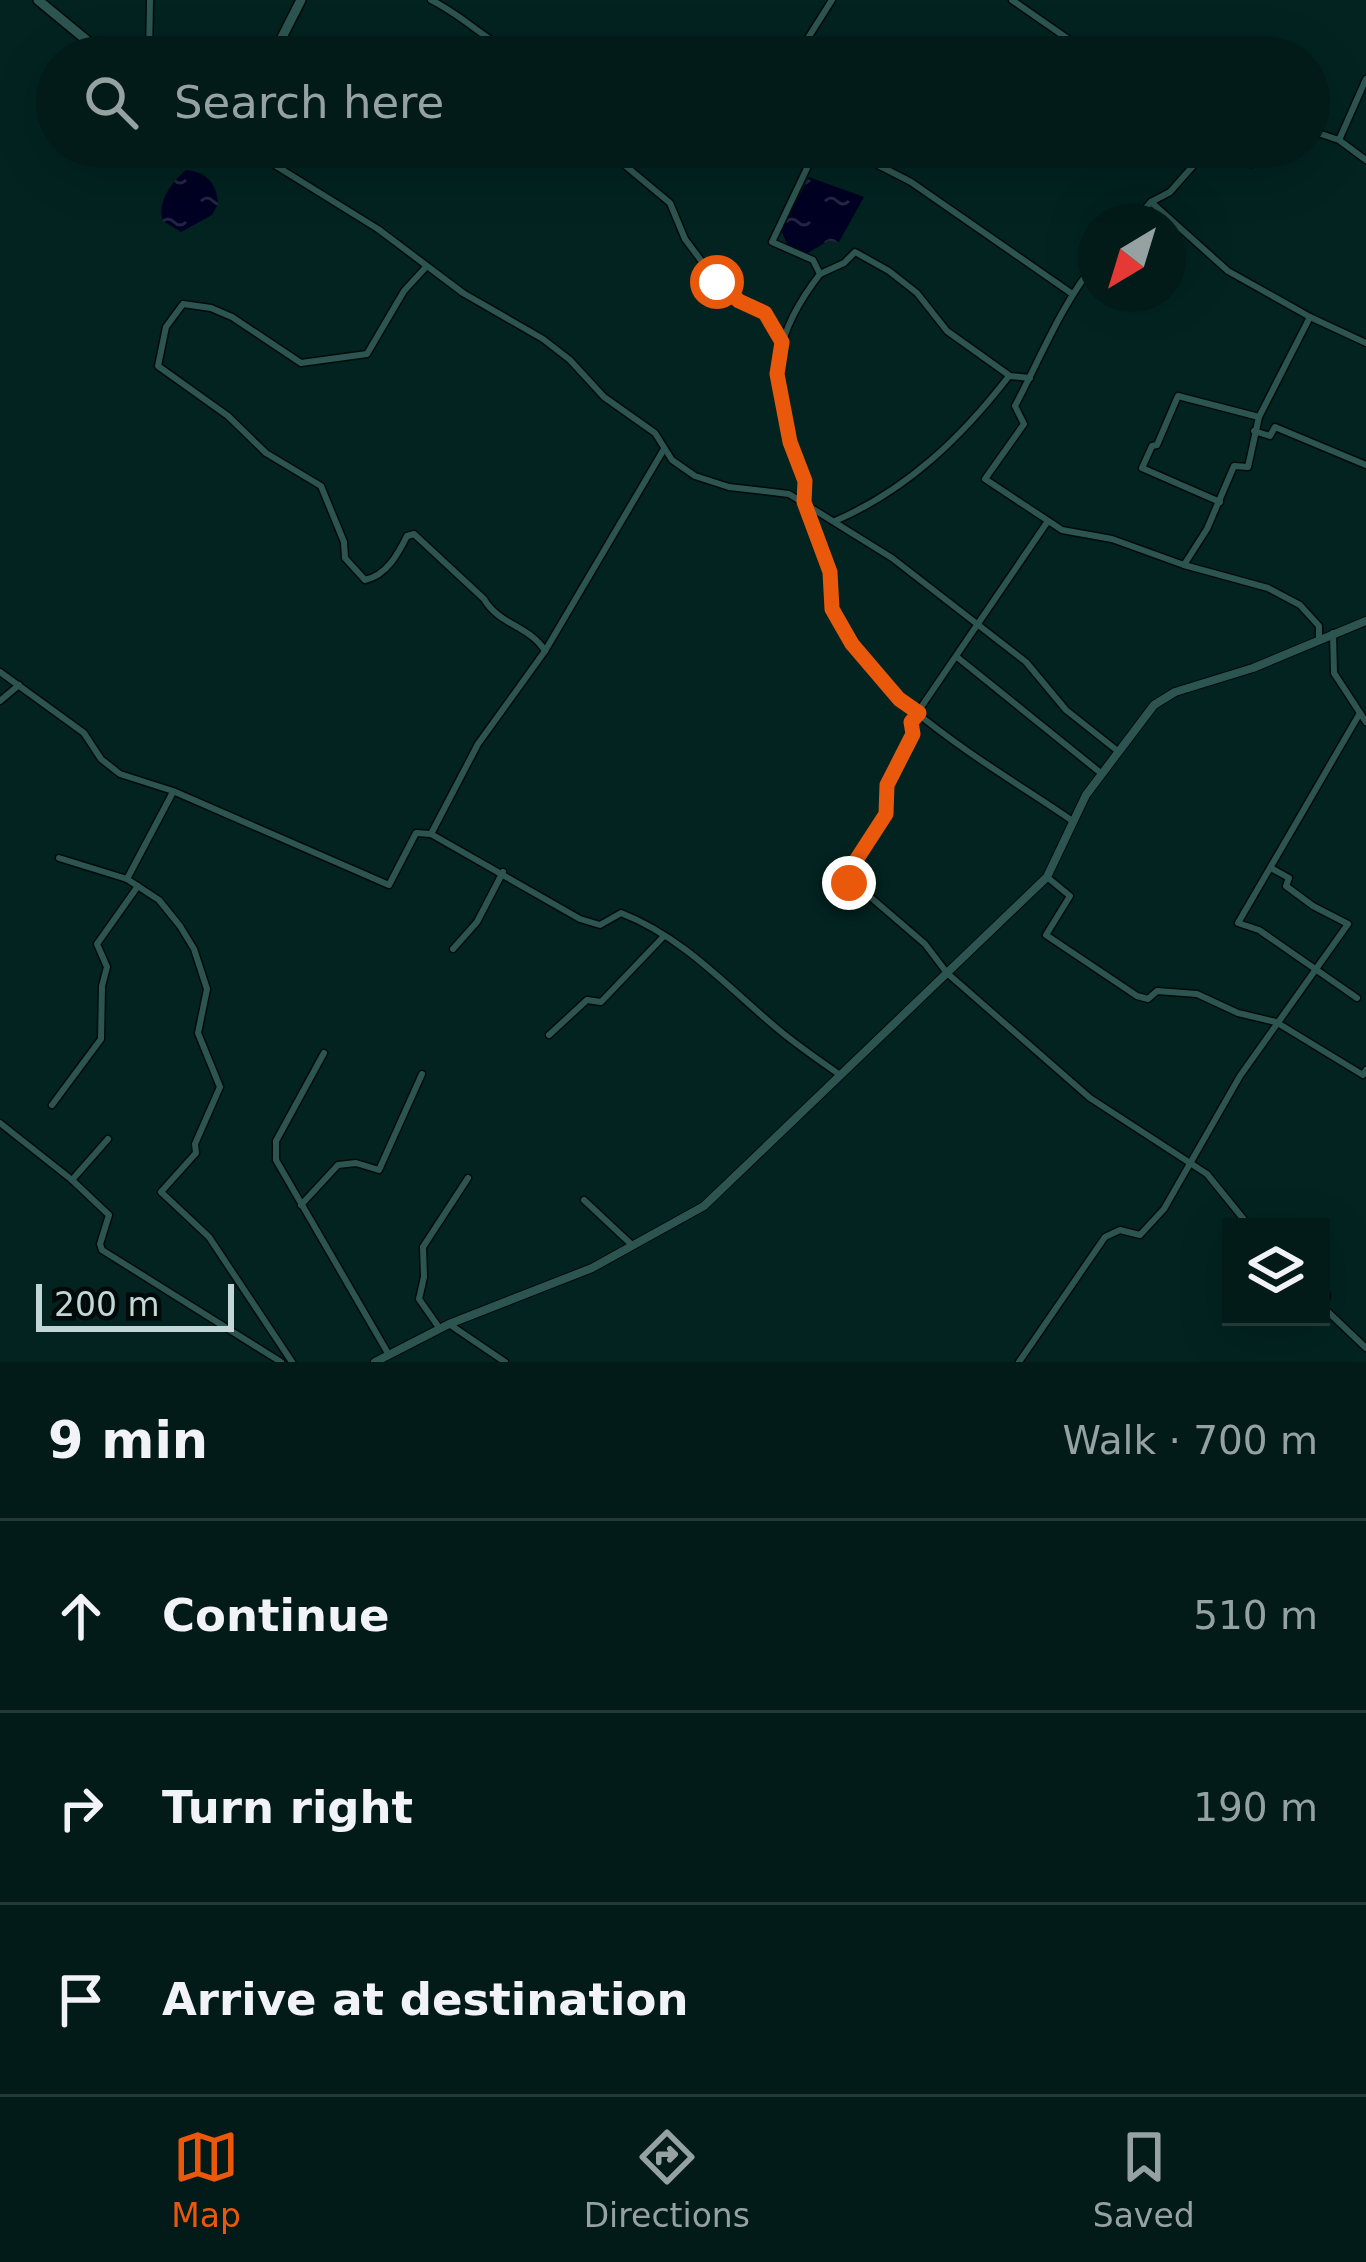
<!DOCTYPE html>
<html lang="en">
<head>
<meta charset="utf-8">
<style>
  :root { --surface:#021a18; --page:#102725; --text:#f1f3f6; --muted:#96a1a2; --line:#233837; --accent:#ea580c }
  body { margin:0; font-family:"DejaVu Sans",sans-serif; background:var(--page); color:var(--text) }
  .controls { position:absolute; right:36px; bottom:36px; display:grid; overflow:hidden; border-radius:0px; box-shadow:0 12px 48px #0002 }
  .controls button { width:108px; height:108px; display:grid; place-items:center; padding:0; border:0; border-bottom:3px solid var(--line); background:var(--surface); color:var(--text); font:60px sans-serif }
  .compass { position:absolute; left:1078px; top:204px; width:108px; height:108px; border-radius:50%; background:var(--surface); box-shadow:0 12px 48px #0002; rotate:218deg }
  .scale { position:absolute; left:36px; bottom:30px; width:198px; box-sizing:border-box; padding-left:12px; border:6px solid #c2d7d5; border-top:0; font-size:33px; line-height:42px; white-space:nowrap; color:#c2d7d5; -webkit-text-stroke:9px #000a09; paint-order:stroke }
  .stop { position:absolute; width:36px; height:36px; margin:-27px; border:9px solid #ea580c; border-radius:50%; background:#fff }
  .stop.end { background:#ea580c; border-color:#fff; box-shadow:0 3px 12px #0008 }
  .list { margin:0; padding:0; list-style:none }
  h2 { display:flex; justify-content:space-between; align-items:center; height:156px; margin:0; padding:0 48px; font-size:51px }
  h2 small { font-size:39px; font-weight:400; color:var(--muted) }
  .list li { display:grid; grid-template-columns:78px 1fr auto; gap:36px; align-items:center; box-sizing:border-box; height:192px; padding:0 48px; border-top:3px solid var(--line) }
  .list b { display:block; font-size:45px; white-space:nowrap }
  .list em { font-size:39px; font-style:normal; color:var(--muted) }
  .icon { flex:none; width:66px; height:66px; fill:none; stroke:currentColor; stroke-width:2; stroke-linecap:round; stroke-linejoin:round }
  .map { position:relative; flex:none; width:1366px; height:1362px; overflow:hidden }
  .search { position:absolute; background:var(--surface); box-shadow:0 12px 48px #0002; left:36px; right:36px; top:36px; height:132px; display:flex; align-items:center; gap:30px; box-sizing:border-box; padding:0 42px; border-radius:66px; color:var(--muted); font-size:45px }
  .sheet { height:732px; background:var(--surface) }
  nav { display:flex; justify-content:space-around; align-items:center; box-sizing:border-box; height:168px; border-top:3px solid var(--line); background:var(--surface); font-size:33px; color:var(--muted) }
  nav a { display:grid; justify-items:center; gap:6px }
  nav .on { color:var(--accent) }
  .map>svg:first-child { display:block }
  .water { fill:url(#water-ripples) }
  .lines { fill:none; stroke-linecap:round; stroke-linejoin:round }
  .minor-casing { stroke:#000b09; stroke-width:9 }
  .tertiary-casing { stroke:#000b09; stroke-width:10 }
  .secondary-casing { stroke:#000b09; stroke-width:12 }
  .minor { stroke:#2c5551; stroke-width:6 }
  .tertiary { stroke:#2c5551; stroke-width:8 }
  .secondary { stroke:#2c5551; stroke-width:9 }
  .route { stroke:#ea580c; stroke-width:15 }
</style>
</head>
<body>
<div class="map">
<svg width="1366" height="1362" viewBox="0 0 1366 1362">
  <defs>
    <pattern id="water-ripples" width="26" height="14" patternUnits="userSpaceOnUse" patternTransform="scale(3)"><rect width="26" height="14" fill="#000123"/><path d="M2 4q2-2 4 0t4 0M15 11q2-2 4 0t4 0" fill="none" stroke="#242542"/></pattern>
  </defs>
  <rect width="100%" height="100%" fill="#022320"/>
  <g class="water">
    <path d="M 186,170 C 207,172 217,184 218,204 L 212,215 L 181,232 L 163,221 C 156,202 172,182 186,170 Z"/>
    <polygon points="809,177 864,197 839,242 828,241 806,254 787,244 781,230"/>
  </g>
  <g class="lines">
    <g class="minor-casing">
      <g id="minor">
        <path d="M 431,0 C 466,17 488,44 523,57"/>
        <polyline points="1012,0 1094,57"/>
        <polyline points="684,41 706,57"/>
        <polyline points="149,57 150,0"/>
        <polyline points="796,57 832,0"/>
        <polyline points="1309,130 1339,140 1366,160"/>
        <polyline points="1339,140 1366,79"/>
        <polyline points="253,147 273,164 378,229 463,293 543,339 570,360 604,397 655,433 672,460 695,476 729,487 789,494 892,558 1026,662 1066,710 1119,752"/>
        <polyline points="603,147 670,203 685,239 717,282 739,301 765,313 780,339"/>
        <path d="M 817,147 L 772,242 L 813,260 L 820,274 C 775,332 768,374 791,444 C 794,456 801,467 804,479 C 806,487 803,497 805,506 C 810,530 826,551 830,575 C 832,587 829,600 833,611 C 864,696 999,770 1071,820"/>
        <polyline points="843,147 911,182 1071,293"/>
        <polyline points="1151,202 1228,271 1310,317"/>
        <polyline points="1133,222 1151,202 1170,192 1208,149 1251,164 1266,147"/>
        <path d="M 1096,262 C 1061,305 1041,357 1015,406 L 1024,424 L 985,479 L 1062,530 L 1112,539 L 1184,565 L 1268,588 L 1300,605 L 1319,626 L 1319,638"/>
        <path d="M 426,267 L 404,291 L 367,354 L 301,363 L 232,317 L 211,308 L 183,304 L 166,327 L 158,366 L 228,416 L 266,453 L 321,486 L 344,542 L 345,558 L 365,580 C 387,575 398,554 407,536 L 414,534 L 484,599 C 499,625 530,626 545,651"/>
        <polyline points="820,274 844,263 855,252 889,271 917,293 947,331 1010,376 1030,378"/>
        <polyline points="1254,431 1270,436 1275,427 1366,465"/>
        <polyline points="1220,502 1142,468 1152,446 1157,445 1178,396 1259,417"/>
        <path d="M 835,521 C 907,490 962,437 1009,376"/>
        <polyline points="1048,521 911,722 913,734 887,785 886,814 847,877 925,944 947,973 1090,1098 1207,1174 1250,1227"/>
        <polyline points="1184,565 1207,529 1234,466 1248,467 1259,417 1310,317 1366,343"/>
        <polyline points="1333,633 1334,673 1366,722"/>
        <polyline points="957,657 1102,774"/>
        <polyline points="0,672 84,733 101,759 120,774 173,791 389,885 416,833 431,834 478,744 545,651 664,449"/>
        <polyline points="0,701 19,685"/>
        <path d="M 431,834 L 580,919 L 600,925 L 621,913 C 685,938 728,988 779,1030 C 798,1046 819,1060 840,1075"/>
        <polyline points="59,858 127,879 159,900 180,926 194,949 207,989 198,1033 220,1087 195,1144 196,1153 161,1192 209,1237 292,1362"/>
        <polyline points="1047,877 1070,896 1046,935 1137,996 1148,999 1157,991 1197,994 1238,1013 1276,1022 1363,1075 1366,1070"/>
        <polyline points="127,879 173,792"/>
        <polyline points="453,949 477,922 503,872"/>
        <polyline points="1357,998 1259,930 1238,923 1360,713"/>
        <polyline points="549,1035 587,1000 601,1002 664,936"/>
        <polyline points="324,1053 276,1141 276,1160 389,1355"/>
        <polyline points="52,1105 101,1039 102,986 107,967 97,944 138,886"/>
        <polyline points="0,1123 72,1180 109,1215 100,1244 102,1250 281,1362"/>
        <polyline points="72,1180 108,1139"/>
        <polyline points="584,1200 632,1245"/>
        <polyline points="301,1205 338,1165 356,1163 379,1170 422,1074"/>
        <polyline points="1321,1289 1327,1295 1324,1308 1366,1348"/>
        <polyline points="449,1324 505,1362"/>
        <polyline points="440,1329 419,1299 424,1277 423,1247 468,1178"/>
        <polyline points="1019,1362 1105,1237 1120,1230 1140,1235 1164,1209 1240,1076 1348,924 1313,906 1286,886 1289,878 1271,868"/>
      </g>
    </g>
    <g class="tertiary-casing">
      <polyline id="tertiary" points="375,1362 449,1324 592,1268 704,1206 1047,877 1086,795 1154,705 1175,692 1253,668 1366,621"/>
    </g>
    <g class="secondary-casing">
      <g id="secondary">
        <polyline points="38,0 107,57"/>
        <polyline points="272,57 301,0"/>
      </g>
    </g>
    <use href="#minor" class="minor"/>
    <use href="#tertiary" class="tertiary"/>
    <use href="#secondary" class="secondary"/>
  </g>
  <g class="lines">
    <polyline class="route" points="717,282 739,301 765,313 782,342 777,374 790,442 805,481 804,502 830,572 832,609 852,644 899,699 919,713 911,722 913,734 887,785 886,814 851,868 849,883"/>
  </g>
</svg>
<div class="controls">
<button><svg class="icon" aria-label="layers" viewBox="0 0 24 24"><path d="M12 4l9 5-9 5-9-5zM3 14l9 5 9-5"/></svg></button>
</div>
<svg class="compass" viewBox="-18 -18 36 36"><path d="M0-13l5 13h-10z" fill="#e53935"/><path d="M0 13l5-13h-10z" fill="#96a1a2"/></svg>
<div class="scale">200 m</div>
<div class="stop" style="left:717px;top:282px"></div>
<div class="stop end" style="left:849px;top:883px"></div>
<div class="search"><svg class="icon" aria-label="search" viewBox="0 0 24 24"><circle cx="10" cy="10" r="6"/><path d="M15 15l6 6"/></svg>Search here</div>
</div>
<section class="sheet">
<h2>9 min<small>Walk · 700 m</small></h2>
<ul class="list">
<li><svg class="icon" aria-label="ahead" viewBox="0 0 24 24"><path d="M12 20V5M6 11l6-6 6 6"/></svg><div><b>Continue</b></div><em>510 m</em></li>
<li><svg class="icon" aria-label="right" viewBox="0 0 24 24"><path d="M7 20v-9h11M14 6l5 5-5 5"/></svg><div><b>Turn right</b></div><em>190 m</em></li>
<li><svg class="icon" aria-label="arrive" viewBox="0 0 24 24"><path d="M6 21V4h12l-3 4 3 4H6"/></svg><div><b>Arrive at destination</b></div></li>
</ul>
</section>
<nav>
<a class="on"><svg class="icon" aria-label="map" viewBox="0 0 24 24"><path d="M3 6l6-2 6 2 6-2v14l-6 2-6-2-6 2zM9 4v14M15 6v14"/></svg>Map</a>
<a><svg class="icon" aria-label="directions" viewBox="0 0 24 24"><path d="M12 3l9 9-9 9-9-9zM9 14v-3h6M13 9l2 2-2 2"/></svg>Directions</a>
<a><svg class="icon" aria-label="saved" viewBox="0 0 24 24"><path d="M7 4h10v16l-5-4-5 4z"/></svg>Saved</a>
</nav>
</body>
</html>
